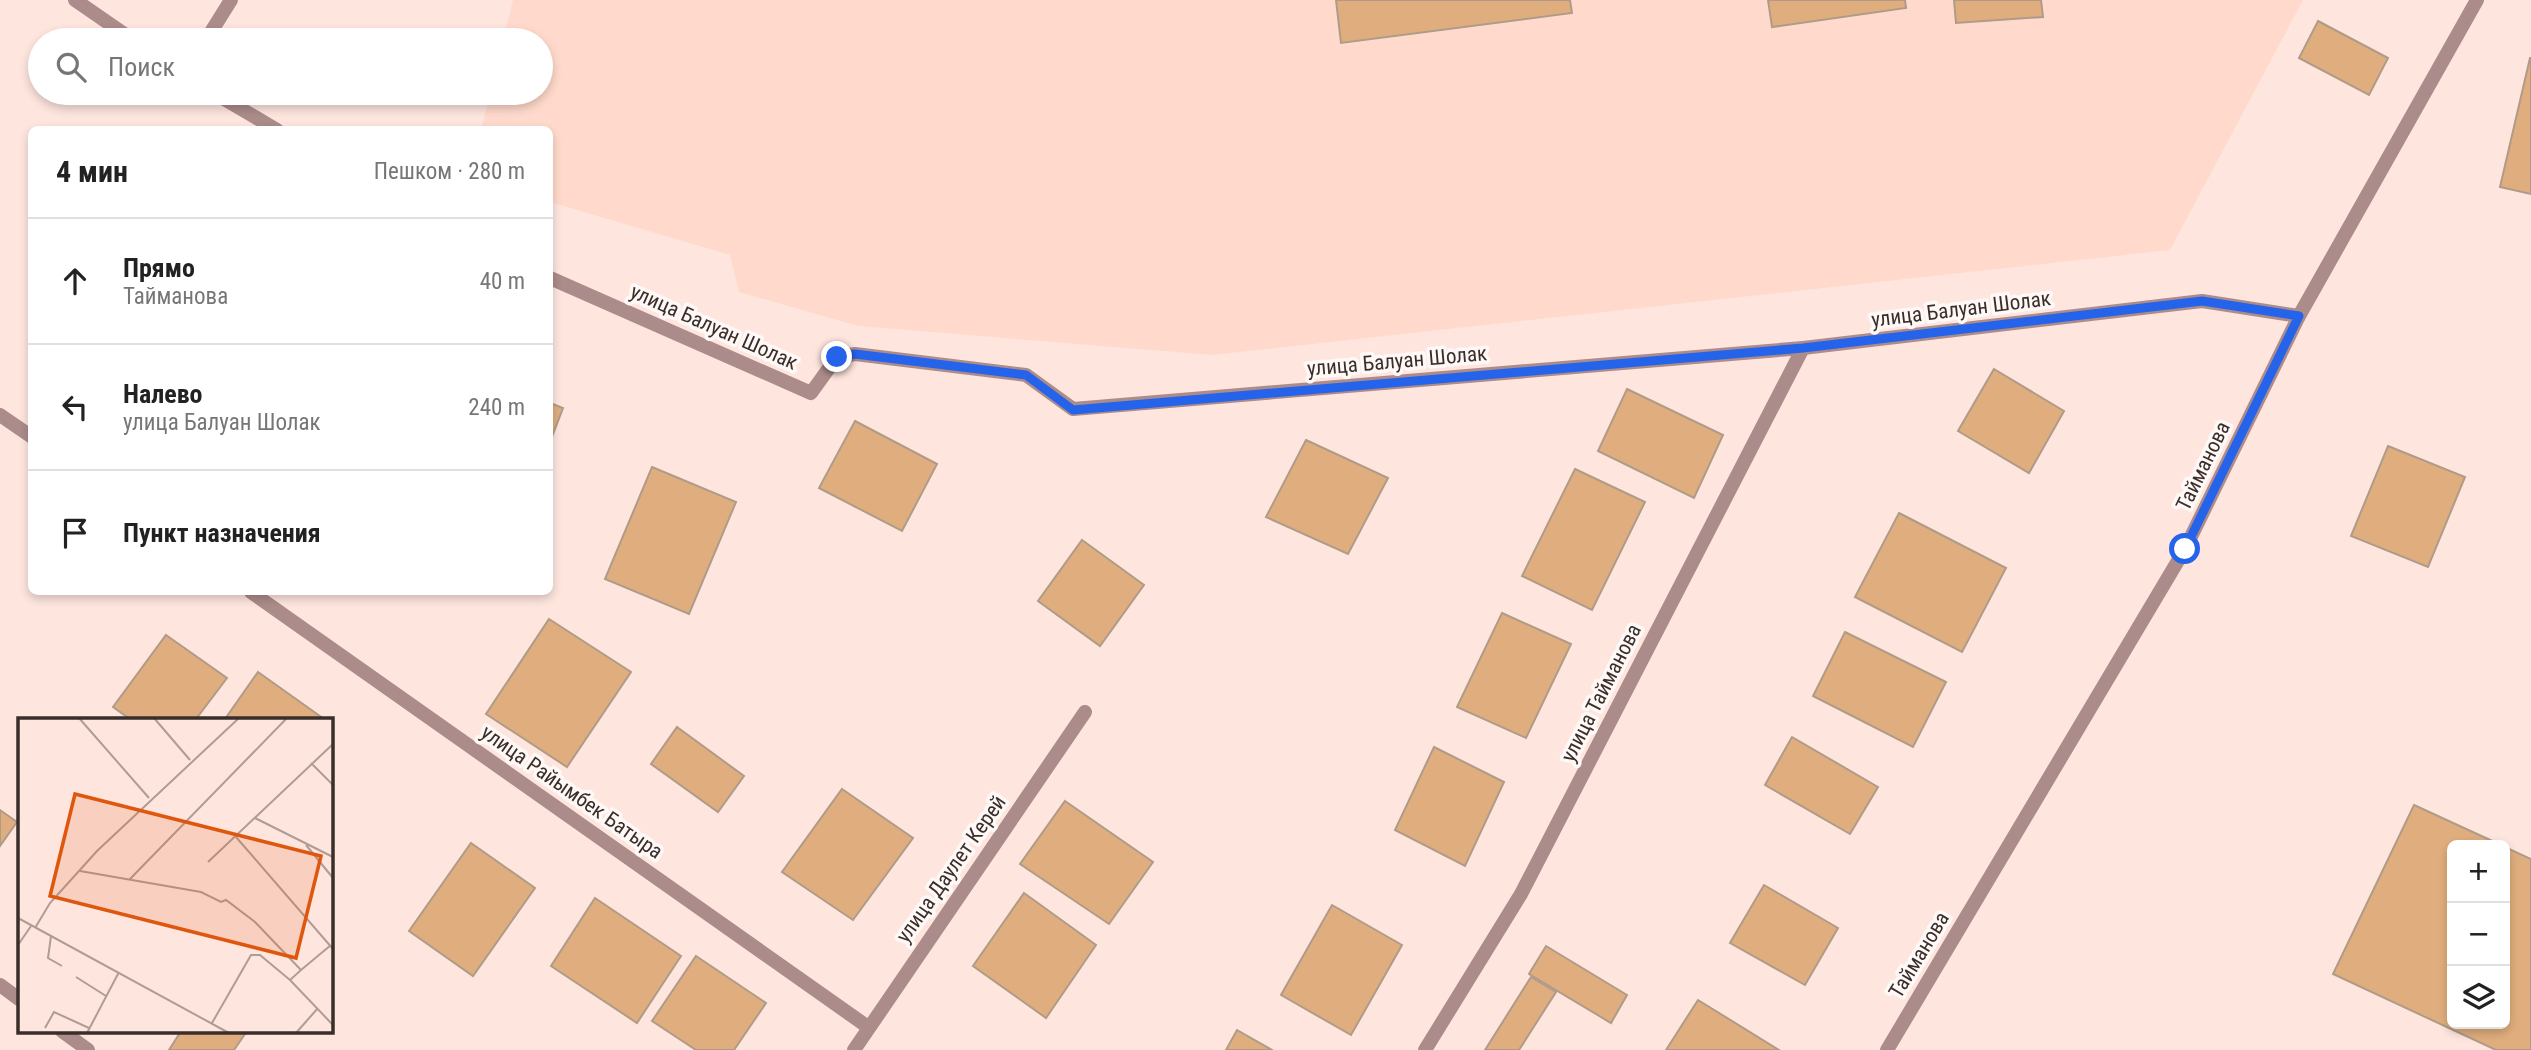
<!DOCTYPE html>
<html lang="ru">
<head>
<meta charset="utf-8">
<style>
  :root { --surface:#fff; --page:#f6f6f6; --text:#222; --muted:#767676; --line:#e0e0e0 }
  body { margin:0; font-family:"Roboto Condensed",sans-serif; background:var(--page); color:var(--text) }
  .controls { position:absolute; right:21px; bottom:21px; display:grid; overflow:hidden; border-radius:10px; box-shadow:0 4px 10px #0003 }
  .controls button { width:63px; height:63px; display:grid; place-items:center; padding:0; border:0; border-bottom:2px solid var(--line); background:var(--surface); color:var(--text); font:35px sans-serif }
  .stop { position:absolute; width:21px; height:21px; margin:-16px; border:5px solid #2563eb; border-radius:50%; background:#fff }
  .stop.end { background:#2563eb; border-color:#fff; box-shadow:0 2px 7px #0008 }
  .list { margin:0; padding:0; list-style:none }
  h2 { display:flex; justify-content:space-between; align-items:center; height:91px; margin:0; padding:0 28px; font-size:30px }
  h2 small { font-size:23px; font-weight:400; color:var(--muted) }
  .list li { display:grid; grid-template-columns:46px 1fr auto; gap:21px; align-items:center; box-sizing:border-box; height:126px; padding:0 28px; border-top:2px solid var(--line) }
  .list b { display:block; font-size:26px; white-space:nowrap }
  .list p { margin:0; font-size:23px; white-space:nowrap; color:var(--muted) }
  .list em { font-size:23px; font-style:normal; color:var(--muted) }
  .icon { flex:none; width:38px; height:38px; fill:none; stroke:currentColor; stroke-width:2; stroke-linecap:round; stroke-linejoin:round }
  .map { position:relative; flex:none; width:2531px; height:1050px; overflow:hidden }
  .search { position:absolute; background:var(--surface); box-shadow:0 4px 10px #0003; left:28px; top:28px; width:525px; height:77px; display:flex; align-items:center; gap:18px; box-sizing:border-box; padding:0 24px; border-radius:38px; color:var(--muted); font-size:26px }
  .panel { position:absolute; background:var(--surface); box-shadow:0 4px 10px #0003; left:28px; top:126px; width:525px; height:469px; border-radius:10px }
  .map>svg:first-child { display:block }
  .built { fill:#ffdacc }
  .building { fill:#e0ae7e; stroke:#af9b88; stroke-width:2 }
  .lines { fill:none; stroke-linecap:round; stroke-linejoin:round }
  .street { stroke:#ac8c8b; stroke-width:14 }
  .route { stroke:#2563eb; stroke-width:9 }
  .labels { text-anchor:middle; stroke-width:7; stroke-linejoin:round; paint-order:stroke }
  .street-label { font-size:21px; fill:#392e2a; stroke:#fef8f6 }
  .inset-road { fill:none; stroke:#af9c96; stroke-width:2 }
  .view { fill:#df570e; fill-opacity:0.15; stroke:#df570e; stroke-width:3.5 }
  .inset-edge { fill:none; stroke:#392e2a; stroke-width:3.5 }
</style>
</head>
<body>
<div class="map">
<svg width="2531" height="1050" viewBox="0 0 2531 1050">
  <rect width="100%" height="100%" fill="#fee6de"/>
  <polygon class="built" points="513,0 2303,0 2170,250 1212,355 858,326 739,292 730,255 550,202 550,130 481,130 490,93 541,93 541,40 503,40"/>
  <g class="building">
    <polygon points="1336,0 1570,0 1572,13 1341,43"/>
    <polygon points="1768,0 1905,0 1906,8 1772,27"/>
    <polygon points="1954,0 2041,0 2043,17 1956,23"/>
    <polygon points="2318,21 2388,58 2369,95 2299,58"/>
    <polygon points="2530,58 2531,58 2531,194 2500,187"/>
    <polygon points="1994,369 2064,411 2029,473 1958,431"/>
    <polygon points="1627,389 1723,435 1694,498 1598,451"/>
    <polygon points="550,403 563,408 550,442"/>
    <polygon points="855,421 937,464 902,531 819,488"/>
    <polygon points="1306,440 1388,478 1348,554 1266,517"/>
    <polygon points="2388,446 2465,477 2428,567 2351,536"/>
    <polygon points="652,467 736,502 689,614 605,579"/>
    <polygon points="1575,469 1645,502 1592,610 1522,576"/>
    <polygon points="1899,513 2006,568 1962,652 1855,597"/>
    <polygon points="1082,540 1144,585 1100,646 1038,601"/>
    <polygon points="1502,613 1571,644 1526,738 1457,707"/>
    <polygon points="549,619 631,672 567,767 486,714"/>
    <polygon points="1845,632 1946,682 1913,747 1813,696"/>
    <polygon points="166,635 227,678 196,719 130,719 113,707"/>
    <polygon points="258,672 324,719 225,719"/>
    <polygon points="677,727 744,776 718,812 651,764"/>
    <polygon points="1792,737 1878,787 1850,834 1765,785"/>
    <polygon points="1434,747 1504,782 1465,866 1395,830"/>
    <polygon points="842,789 913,838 853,920 782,872"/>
    <polygon points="1065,801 1153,862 1109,924 1020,864"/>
    <polygon points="2414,805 2501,845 2452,845 2452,1024 2505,1024 2505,847 2531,859 2531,1050 2496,1050 2333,974"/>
    <polygon points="0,810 17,822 0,846"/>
    <polygon points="471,843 535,888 473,976 409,931"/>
    <polygon points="1764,885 1838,928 1805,985 1730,943"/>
    <polygon points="1024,893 1096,945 1046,1018 973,966"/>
    <polygon points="595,898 681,956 637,1023 551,966"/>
    <polygon points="1332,905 1402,945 1351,1035 1281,995"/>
    <polygon points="1546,946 1627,995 1611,1023 1529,974"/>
    <polygon points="696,956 766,1003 734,1050 696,1050 652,1021"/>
    <polygon points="1531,977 1556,992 1519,1050 1485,1050"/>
    <polygon points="1698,1000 1779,1050 1666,1050"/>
    <polygon points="1237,1030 1272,1050 1226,1050"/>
    <polygon points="181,1031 247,1031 234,1050 169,1050"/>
  </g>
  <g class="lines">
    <g class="street">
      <polyline points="75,0 133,40"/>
      <polyline points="206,40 231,0"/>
      <polyline points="214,93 277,130"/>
      <polyline points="550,278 811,393 837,357 855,354 1026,375 1073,409 1803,348 2202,301 2299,316"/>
      <polyline points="0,415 32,437"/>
      <polyline points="251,592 868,1027"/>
      <polyline points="0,985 19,999"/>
      <polyline points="62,1031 88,1050"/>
      <polyline points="854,1050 1085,712"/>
      <polyline points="1425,1050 1521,894 1803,348"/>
      <polyline points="1887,1050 2185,549 2299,316 2477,0"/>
    </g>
  </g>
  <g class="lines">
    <polyline class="route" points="837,357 855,354 1026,375 1073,410 1803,348 2202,301 2299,316 2185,549"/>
  </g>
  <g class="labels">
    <g class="street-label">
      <text transform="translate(1961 309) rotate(-7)" y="7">улица Балуан Шолак</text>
      <text transform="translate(714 327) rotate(24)" y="7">улица Балуан Шолак</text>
      <text transform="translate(1397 361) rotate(-5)" y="7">улица Балуан Шолак</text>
      <text transform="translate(2203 466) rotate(-64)" y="7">Тайманова</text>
      <text transform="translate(1601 693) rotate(-63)" y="7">улица Тайманова</text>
      <text transform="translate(572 792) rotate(35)" y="7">улица Райымбек Батыра</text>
      <text transform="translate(951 869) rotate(-55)" y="7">улица Даулет Керей</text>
      <text transform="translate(1919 955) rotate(-59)" y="7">Тайманова</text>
    </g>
  </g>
  <g transform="translate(18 718)">
    <rect width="315" height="315" fill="#fee6de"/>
    <path class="inset-road" d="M 61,0 L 131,80M 136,0 L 172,42M 293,45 L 315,67M 237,100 L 315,139M 218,119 L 315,231M 288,127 L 315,160M 190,144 L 315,26M 62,153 L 183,174 L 203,184 L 208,182 L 237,204 L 283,252 L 272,262 L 315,307M 111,162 L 269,0M 0,200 L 211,315M 17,210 L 32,185 L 79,133 L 221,0M 33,218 L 30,240 L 44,248M 0,227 L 13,208M 283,252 L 313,227M 58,259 L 88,278M 194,305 L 233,237 L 242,237 L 272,262M 27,310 L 36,294 L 71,310M 69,315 L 101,254M 278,315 L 300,290"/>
    <path class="view" d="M 57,76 L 303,138 L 278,240 L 32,178 Z"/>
    <rect width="315" height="315" class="inset-edge"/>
  </g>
</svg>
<div class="controls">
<button>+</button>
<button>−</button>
<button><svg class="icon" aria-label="layers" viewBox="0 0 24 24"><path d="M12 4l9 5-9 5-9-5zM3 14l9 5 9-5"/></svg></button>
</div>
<div class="stop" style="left:2185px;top:549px"></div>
<div class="stop end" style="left:837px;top:357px"></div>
<div class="search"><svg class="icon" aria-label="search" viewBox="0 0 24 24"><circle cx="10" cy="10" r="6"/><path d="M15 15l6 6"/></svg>Поиск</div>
<section class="panel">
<h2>4 мин<small>Пешком · 280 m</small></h2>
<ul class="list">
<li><svg class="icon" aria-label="ahead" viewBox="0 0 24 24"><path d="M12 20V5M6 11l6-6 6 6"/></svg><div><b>Прямо</b><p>Тайманова</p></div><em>40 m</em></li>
<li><svg class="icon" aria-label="left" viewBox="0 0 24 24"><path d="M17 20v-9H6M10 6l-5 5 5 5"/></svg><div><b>Налево</b><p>улица Балуан Шолак</p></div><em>240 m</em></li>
<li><svg class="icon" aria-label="arrive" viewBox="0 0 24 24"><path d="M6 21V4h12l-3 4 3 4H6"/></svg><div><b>Пункт назначения</b></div></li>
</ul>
</section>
</div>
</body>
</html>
